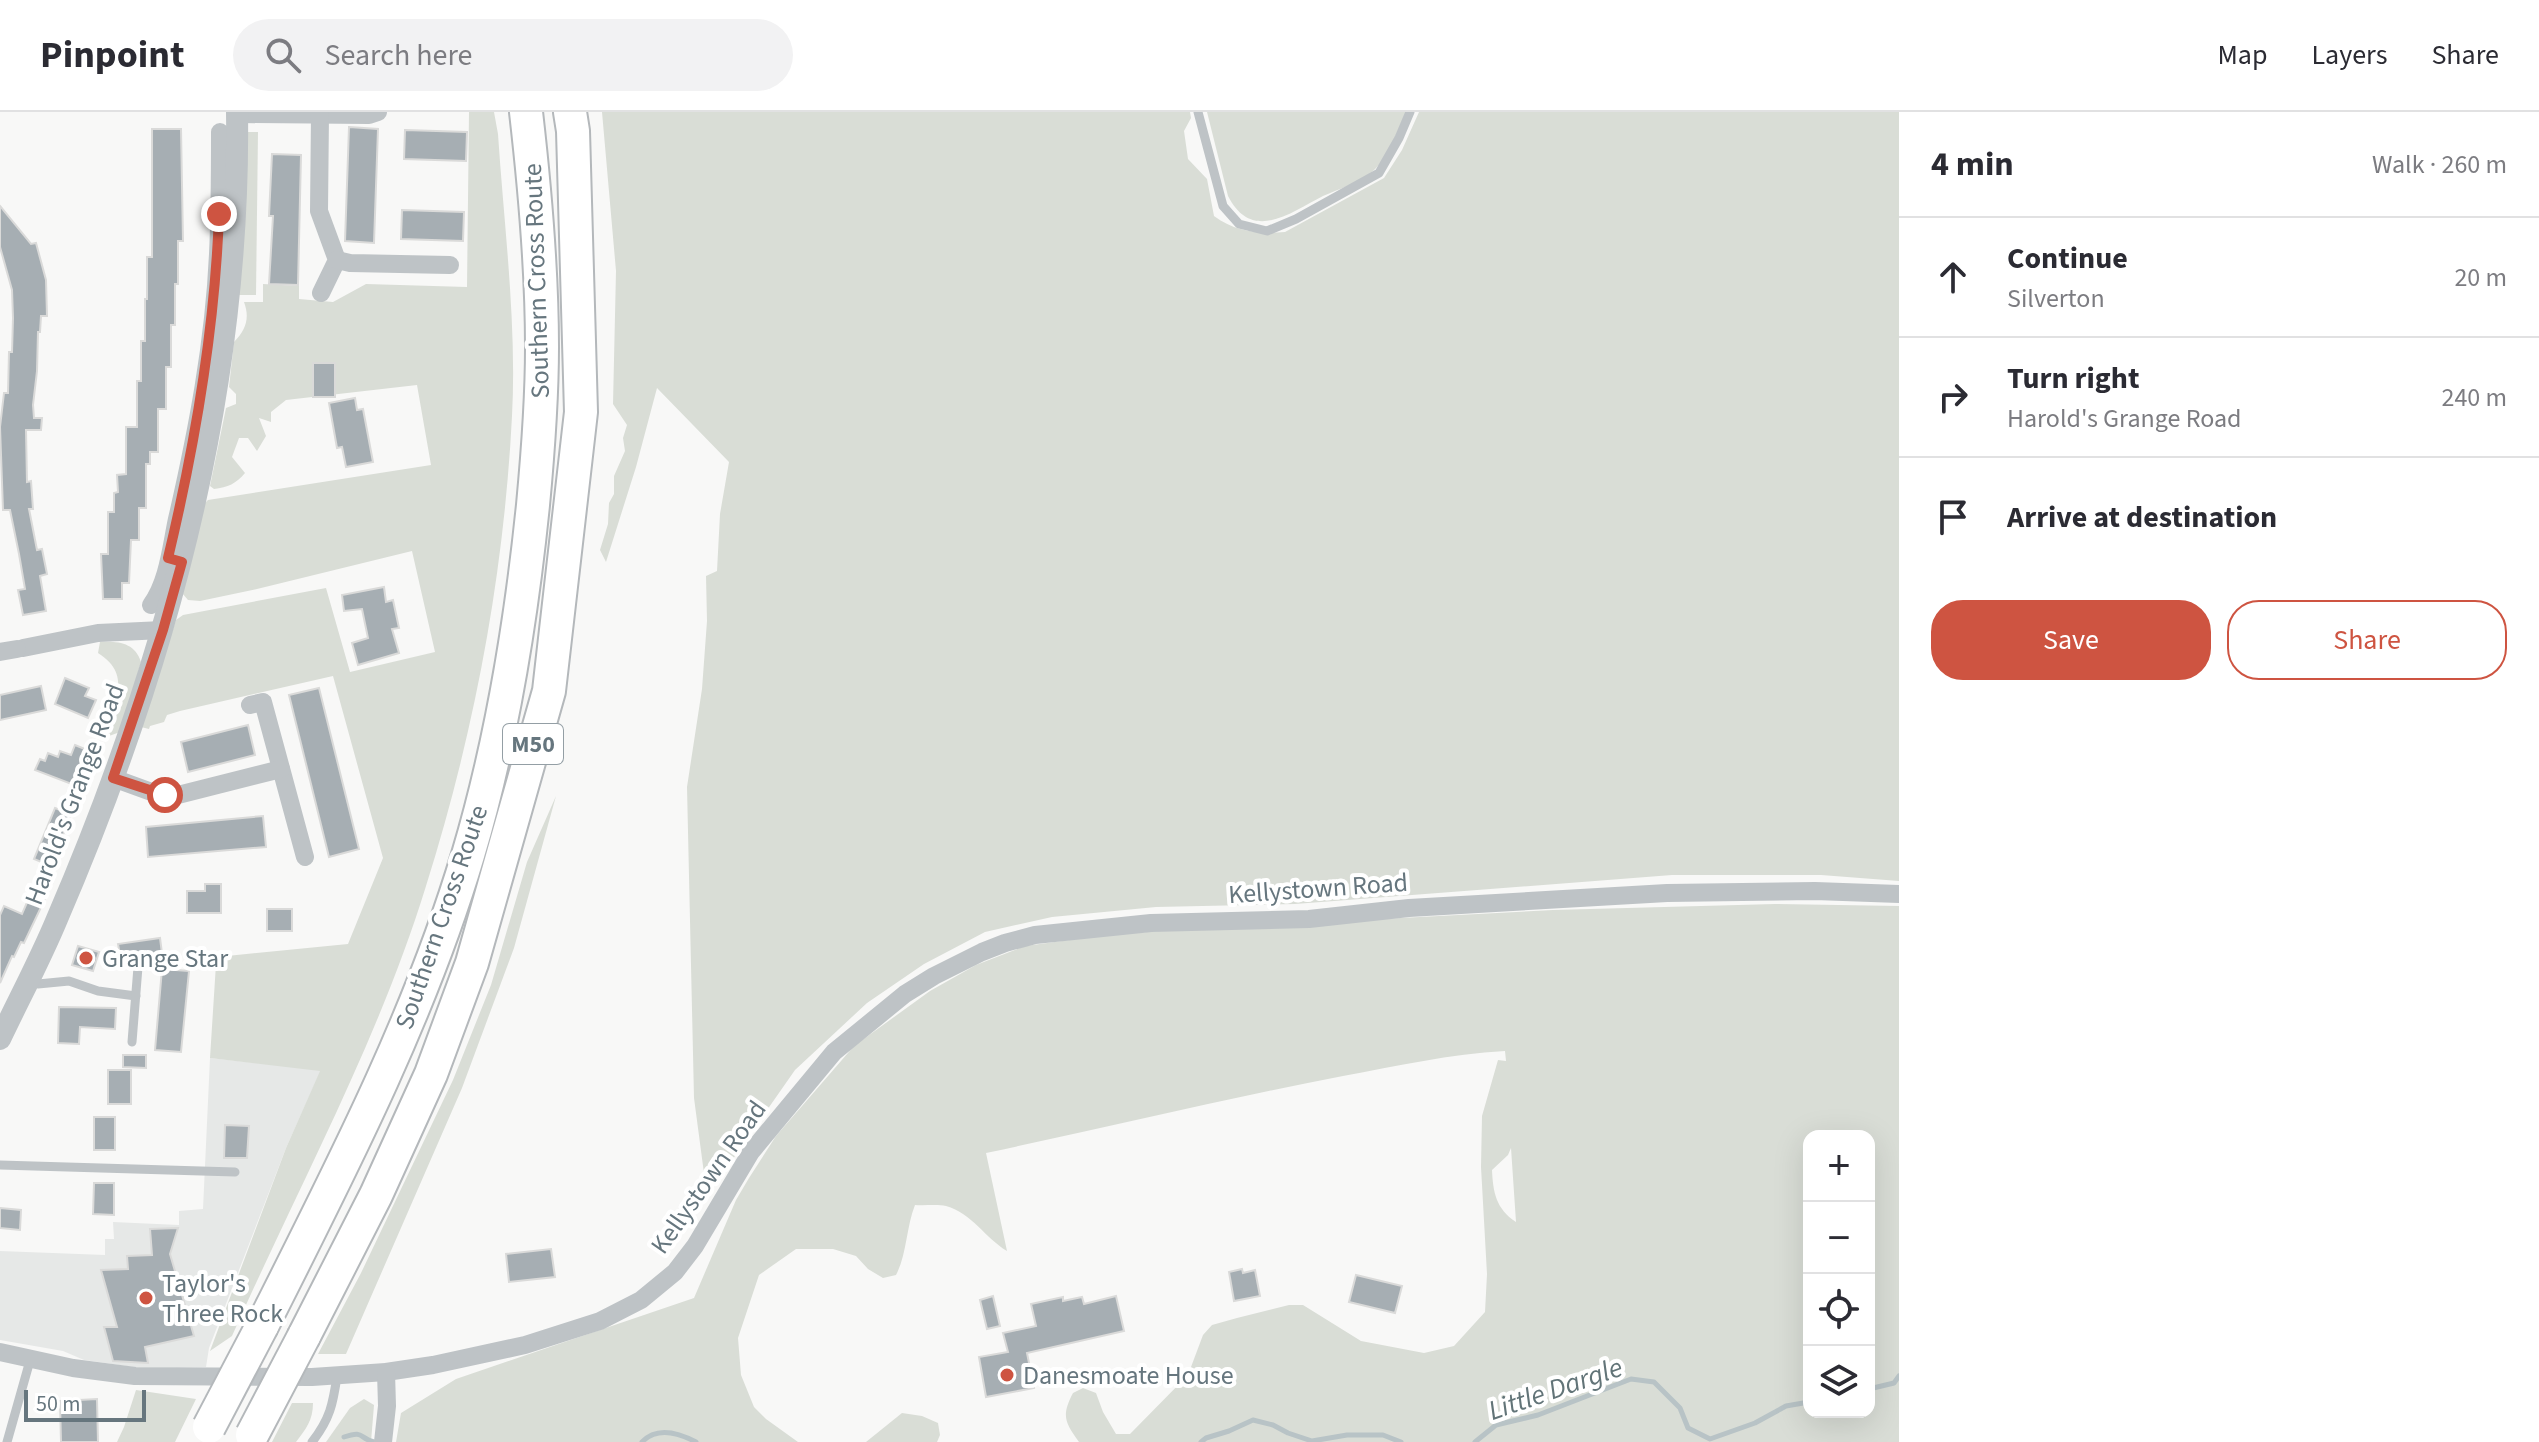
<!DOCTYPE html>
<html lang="en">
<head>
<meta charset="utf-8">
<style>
  :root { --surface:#fff; --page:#f2f2f3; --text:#2b2b33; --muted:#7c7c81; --line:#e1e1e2; --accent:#ce5441 }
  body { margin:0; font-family:"Source Sans 3",sans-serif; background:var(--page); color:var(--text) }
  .controls { position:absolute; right:24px; bottom:24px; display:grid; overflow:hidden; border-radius:16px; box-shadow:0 8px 32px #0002 }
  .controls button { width:72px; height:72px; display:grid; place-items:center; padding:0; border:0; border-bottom:2px solid var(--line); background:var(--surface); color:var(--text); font:40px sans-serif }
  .scale { position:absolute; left:24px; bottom:20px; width:122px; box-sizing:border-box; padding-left:8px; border:4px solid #66767e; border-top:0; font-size:22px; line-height:28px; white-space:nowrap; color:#66767e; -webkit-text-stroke:6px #fff; paint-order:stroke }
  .stop { position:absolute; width:24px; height:24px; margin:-18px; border:6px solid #ce5441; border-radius:50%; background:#fff }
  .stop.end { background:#ce5441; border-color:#fff; box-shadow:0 2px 8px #0008 }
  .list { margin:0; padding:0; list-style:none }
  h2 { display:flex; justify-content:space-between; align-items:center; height:104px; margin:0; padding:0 32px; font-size:34px }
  h2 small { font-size:26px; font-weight:400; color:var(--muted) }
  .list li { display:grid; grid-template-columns:52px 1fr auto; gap:24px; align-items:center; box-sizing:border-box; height:120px; padding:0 32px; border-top:2px solid var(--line) }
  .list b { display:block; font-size:30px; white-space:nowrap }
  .list p { margin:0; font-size:26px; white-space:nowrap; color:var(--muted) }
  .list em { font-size:26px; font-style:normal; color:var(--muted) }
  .actions { display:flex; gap:16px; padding:24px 32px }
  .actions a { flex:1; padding:18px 0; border:2px solid var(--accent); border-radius:32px; text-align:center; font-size:28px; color:var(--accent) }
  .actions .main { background:var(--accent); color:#fff }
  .icon { flex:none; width:44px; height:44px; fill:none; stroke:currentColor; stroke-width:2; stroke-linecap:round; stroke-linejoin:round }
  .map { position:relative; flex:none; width:1899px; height:1330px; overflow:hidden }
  header { display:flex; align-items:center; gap:48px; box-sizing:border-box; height:112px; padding:0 40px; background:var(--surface); border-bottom:2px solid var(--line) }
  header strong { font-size:38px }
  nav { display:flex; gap:44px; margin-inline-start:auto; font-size:28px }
  .search { width:560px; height:72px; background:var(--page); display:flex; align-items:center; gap:20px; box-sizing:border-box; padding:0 28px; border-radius:44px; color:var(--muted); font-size:30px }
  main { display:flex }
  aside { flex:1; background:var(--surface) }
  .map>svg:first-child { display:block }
  .built { fill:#e6e8e7 }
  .green { fill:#d9ddd6; fill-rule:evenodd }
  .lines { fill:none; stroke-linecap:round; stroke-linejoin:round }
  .stream { stroke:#b8c3c6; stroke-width:5 }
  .building { fill:#a6aeb3; stroke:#dadad9; stroke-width:2 }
  .motorway-casing { stroke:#b4b8bb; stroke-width:36 }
  .service { stroke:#bec3c6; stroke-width:9 }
  .minor { stroke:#bec3c6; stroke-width:18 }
  .tertiary { stroke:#bec3c6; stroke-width:22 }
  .motorway { stroke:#fff; stroke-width:32 }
  .motorway-bridge-casing { stroke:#b4b8bb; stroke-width:36; stroke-linecap:butt }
  .motorway-bridge { stroke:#fff; stroke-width:32 }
  .route { stroke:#ce5441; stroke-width:10 }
  .poi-dot { fill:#ce5441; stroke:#fff; stroke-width:3 }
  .labels { text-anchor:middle; stroke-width:8; stroke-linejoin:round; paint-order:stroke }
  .shield { fill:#fff; stroke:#949fa5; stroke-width:2 }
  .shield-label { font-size:24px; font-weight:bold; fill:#66767e }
  .street-label { font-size:26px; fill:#66767e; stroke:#fff }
  .poi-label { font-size:26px; fill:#66767e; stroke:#fff; text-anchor:start }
  .water-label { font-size:28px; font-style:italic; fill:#627478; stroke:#fff }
</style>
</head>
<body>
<header>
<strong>Pinpoint</strong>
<div class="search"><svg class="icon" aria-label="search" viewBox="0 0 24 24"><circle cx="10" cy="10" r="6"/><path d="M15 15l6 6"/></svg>Search here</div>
<nav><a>Map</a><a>Layers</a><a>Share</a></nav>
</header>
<main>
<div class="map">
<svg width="1899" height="1330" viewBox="0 0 1899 1330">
  <rect width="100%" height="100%" fill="#f8f8f7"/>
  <polygon class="built" points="210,946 321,958 286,1036 209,1236 206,1255 133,1255 84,1248 63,1239 0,1228 0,1139 105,1143 105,1127 114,1127 113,1110 179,1113 179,1099 203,1097"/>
  <g class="green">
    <path d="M 469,0 L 494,0 L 498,22 C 504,113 517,213 512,304 C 504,463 474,622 426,774 C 378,930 298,1075 232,1224 L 210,1239 L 286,1036 L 320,959 L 210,946 L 216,852 L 220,847 L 227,844 L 348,832 L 383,746 L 333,564 L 180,599 L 167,603 L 164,610 L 150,614 L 149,617 L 141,615 L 176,508 L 183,503 L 326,476 L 350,560 L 435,540 L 412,439 L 257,477 L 200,489 L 188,488 L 182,481 L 204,392 L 208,388 L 431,353 L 417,273 L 286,288 L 271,300 L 271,310 L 259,306 L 266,324 L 257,339 L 248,326 L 239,326 L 232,345 L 245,361 C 236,372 228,375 214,377 L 210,374 L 226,296 L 236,292 L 236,282 L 229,275 L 234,230 C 246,218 250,206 244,190 L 263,190 L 263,172 L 299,174 L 299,187 L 333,190 L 366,172 L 467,175 Z"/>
    <path d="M 602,0 L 1190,0 L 1191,6 L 1184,19 L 1188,47 L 1207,67 L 1214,104 C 1236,120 1258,122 1285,120 L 1384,66 L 1402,38 L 1419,0 L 1899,0 L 1899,769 L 1821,763 L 1672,763 L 1295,792 L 1156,795 L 1052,805 L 985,820 L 924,852 L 867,891 L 795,958 L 707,1084 L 694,986 L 687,675 L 702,577 L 707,509 L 706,464 L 717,459 L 720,402 L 729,350 L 657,276 L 636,355 L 606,450 L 600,438 L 608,412 L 609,391 L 614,382 L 614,364 L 625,339 L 623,326 L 627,313 L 613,292 L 616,159 Z"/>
    <path d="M 1207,0 L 1406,0 C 1397,19 1389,45 1373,59 C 1359,71 1339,77 1323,84 C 1290,101 1252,131 1228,84 Z"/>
    <polygon points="248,20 258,20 256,183 238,183"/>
    <path d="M 100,530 C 119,529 135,531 141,550 L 120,620 L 101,627 C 112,594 135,564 98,541 Z"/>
    <polygon points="556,684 514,836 462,976 346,1242 318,1242 361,1161 453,968 491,873 527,750"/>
    <path d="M 1775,792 L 1899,794 L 1899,1330 L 1079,1330 C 1065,1310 1061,1304 1073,1281 L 1083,1276 L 1096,1281 L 1103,1300 L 1116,1322 L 1130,1322 L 1188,1263 L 1203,1223 L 1212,1213 L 1237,1206 L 1289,1193 L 1303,1193 L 1361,1229 L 1424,1241 L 1454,1234 L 1485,1200 L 1487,1162 L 1481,1055 L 1482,1004 L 1498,948 L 1506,949 L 1505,939 C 1450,942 1397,954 1343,964 C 1223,987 1105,1016 986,1041 L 1007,1139 C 985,1126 972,1101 946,1094 C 937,1092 924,1094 915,1093 C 906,1116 907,1142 896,1163 L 883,1166 L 868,1157 L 856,1144 L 833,1137 L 796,1137 L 759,1163 L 738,1226 L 741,1263 L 754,1295 L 766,1307 L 798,1330 L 396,1330 L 401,1301 L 456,1267 L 694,1186 L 736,1088 L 749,1066 L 776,1024 L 854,934 L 930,879 L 976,853 L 1025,834 L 1099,824 L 1171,818 L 1553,798 ZM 1809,1024 L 1869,1024 L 1869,1300 L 1809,1300 ZM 1511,1036 L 1516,1110 C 1496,1097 1493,1080 1492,1058 L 1508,1043 Z"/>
    <polygon points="136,1278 196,1287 175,1330 117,1330 124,1315"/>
    <polygon points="364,1287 374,1293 371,1330 326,1330 350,1296"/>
    <path d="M 292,1291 L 313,1291 C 313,1308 306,1317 296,1330 L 272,1330 Z"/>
    <polygon points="902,1301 922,1304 938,1311 940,1323 937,1330 866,1330"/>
  </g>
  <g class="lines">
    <g class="stream">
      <polyline points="1869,1277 1894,1271 1899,1264"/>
      <path d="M 344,1325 C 365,1318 358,1326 374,1330"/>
      <path d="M 642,1330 C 657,1314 679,1321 696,1330"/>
      <polyline points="1201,1330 1206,1326 1229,1319 1253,1308 1273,1313 1288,1321 1312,1329 1347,1323 1383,1323 1401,1330"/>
      <polyline points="1475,1330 1496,1313 1538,1303 1631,1267 1654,1270 1680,1296 1688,1316 1710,1327 1755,1311 1786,1294 1809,1290"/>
    </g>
  </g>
  <g class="building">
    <polygon points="349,15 378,17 374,131 345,129"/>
    <polygon points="152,17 181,17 183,129 178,129 178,172 175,172 175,213 171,213 171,255 166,255 166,297 158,297 158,340 150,340 150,352 146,352 146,396 139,396 139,428 131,428 129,471 122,471 122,487 103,487 101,442 108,442 108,400 114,400 114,381 118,380 117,363 126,362 126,315 137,315 137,269 141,269 141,229 145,229 145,187 147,187 147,145 152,145"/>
    <polygon points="405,18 467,20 466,49 404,47"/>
    <polygon points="272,42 301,43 298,173 269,172 273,104 269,104"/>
    <polygon points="0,94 31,132 36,131 46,168 47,204 41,204 40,220 38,220 37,259 33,293 34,306 42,306 41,318 26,318 27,370 31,369 33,397 29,397 37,438 42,437 47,462 40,464 46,499 23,503 18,478 25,477 19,442 10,398 3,398 0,315 4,281 8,281 9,240 12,240 13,206 12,178 0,135"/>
    <polygon points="402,98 464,100 463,129 401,127"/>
    <rect x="313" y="251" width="22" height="34"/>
    <polygon points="355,286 357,298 363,297 373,350 346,355 342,335 337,336 329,291"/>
    <polygon points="384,475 386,490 393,488 399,516 392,517 399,541 358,553 352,531 368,526 362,497 344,499 342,483"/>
    <polygon points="65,566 89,576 85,584 96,588 88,606 55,592"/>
    <polygon points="41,574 46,598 0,608 0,583"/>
    <polygon points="319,576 359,737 329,745 289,583"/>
    <polygon points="248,613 255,643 188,660 181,630"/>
    <polygon points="75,633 92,640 83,663 86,664 82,676 35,658 40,647 45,649 48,641 58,645 60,639 71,643"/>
    <polygon points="55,696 71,702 51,754 34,747"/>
    <polygon points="263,704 266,735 148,745 146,715"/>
    <polygon points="39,763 53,770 24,831 21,830 14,845 12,844 0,871 0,803 4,794 22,802"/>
    <polygon points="205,772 221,772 221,801 187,801 187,779 205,779"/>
    <rect x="267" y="797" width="25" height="22"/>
    <polygon points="160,826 163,849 144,851 138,848 131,853 122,854 118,832"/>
    <polygon points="78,834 99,840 93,859 72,853"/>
    <polygon points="162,857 189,859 181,940 155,938"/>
    <polygon points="59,895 116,896 115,917 80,915 79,932 58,931"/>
    <polygon points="123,943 146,943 146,956 123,955"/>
    <rect x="108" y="958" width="23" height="34"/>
    <rect x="94" y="1005" width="21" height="33"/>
    <polygon points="225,1013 249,1014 247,1046 224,1046"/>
    <polygon points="94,1071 114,1071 114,1103 93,1102"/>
    <polygon points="0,1096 21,1098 20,1118 0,1116"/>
    <polygon points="178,1116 170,1142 194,1224 145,1235 148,1251 113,1249 104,1215 117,1215 101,1158 128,1157 127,1144 152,1143 150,1117"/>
    <polygon points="551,1137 555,1165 509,1170 506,1142"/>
    <polygon points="1242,1157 1243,1161 1255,1158 1260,1184 1234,1189 1229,1160"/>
    <polygon points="1356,1163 1402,1174 1395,1201 1349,1190"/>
    <polygon points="993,1184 1000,1214 987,1217 980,1188"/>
    <polygon points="1116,1184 1124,1219 1027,1241 1034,1276 986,1285 979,1245 1008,1240 1003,1221 1036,1214 1031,1192 1063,1185 1063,1189 1082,1185 1084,1192"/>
    <polygon points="97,1287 98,1330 61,1330 60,1289"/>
  </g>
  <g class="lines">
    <g class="motorway-casing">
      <g id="motorway">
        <path d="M 262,1214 C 339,1061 419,907 468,743 C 502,629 521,511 533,393 C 538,340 542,288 542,235 C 542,156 535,78 526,0"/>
        <polyline points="304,1224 376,1083 431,962 472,851 549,579 581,300 573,19 570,0"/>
      </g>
    </g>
    <g class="service">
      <polyline points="1198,0 1223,94 1239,112 1267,119 1296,107 1379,61 1399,26 1410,0"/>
      <polyline points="30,868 38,872 69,869 98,879 136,884"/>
      <polyline points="132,930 138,855"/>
      <polyline points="0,1053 235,1060"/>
      <polyline points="7,1330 31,1245"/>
      <path d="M 312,1330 C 330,1307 333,1292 337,1264"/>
    </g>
    <g class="minor">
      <polyline points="238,2 369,3 378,0"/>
      <polyline points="320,2 319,99 337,148 321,181"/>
      <polyline points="337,148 350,151 450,153"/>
      <path d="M 151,493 C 168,470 171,435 177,407 C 197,320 214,231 218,142 C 220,102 220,61 220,20"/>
      <polyline points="23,536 98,521 163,518"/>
      <polyline points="0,540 17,537"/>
      <polyline points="250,593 263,590 305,745"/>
      <polyline points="113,666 157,682 174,684 281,657"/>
      <polyline points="0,1240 73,1256 135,1264 312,1265 386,1260 433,1253 525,1233 600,1209 641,1188 675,1160 695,1134 751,1040 834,940 905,882 934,864 982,840 1005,831 1035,823 1151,811 1309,807 1409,796 1667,781 1815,779 1899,782"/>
      <polyline points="383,1330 387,1294 386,1260"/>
    </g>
    <path class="tertiary" d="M 0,927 C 19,887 40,848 57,807 C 167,552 241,280 237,0"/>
    <use href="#motorway" class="motorway"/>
    <g class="motorway-bridge-casing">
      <g id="motorway-bridge">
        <polyline points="209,1315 262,1214"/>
        <polyline points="252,1323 304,1224"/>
      </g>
    </g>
    <use href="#motorway-bridge" class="motorway-bridge"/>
  </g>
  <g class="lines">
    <path class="route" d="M 165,683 L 113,666 L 163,518 L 182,450 L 168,446 C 195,333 215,218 219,102"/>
  </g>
  <g class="poi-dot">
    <circle cx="86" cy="846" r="8"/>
    <circle cx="146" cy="1186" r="8"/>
    <circle cx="1007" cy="1263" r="8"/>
  </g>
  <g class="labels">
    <rect class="shield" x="503" y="612" width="60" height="40" rx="6"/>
    <g class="shield-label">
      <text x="533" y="640">M50</text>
    </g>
    <g class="street-label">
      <text transform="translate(536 169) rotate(-92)" y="9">Southern Cross Route</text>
      <text transform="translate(74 682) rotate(-69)" y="9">Harold's Grange Road</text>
      <text transform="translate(1318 776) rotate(-4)" y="9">Kellystown Road</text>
      <text transform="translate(441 805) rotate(-71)" y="9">Southern Cross Route</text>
      <text transform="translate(708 1065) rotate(-55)" y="9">Kellystown Road</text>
    </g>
    <g class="poi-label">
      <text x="102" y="855">Grange Star</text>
      <text x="162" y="1180">Taylor's<tspan x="162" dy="30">Three Rock</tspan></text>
      <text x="1023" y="1272">Danesmoate House</text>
    </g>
    <g class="water-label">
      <text transform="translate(1555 1276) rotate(-19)" y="10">Little Dargle</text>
    </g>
  </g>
</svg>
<div class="controls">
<button>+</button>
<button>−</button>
<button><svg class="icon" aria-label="locate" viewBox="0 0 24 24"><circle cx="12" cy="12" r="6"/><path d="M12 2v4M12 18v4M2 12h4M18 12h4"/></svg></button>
<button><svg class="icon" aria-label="layers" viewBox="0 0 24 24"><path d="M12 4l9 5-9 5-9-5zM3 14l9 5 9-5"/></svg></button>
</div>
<div class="scale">50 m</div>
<div class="stop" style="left:165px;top:683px"></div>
<div class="stop end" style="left:219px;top:102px"></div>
</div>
<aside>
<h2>4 min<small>Walk · 260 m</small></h2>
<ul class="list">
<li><svg class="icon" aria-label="ahead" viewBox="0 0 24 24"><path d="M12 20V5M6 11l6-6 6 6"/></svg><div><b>Continue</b><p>Silverton</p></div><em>20 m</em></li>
<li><svg class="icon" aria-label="right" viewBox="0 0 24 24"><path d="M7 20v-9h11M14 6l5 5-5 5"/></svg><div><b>Turn right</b><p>Harold's Grange Road</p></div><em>240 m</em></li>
<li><svg class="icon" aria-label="arrive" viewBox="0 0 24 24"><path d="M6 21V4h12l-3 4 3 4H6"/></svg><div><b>Arrive at destination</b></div></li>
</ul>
<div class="actions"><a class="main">Save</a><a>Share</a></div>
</aside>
</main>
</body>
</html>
